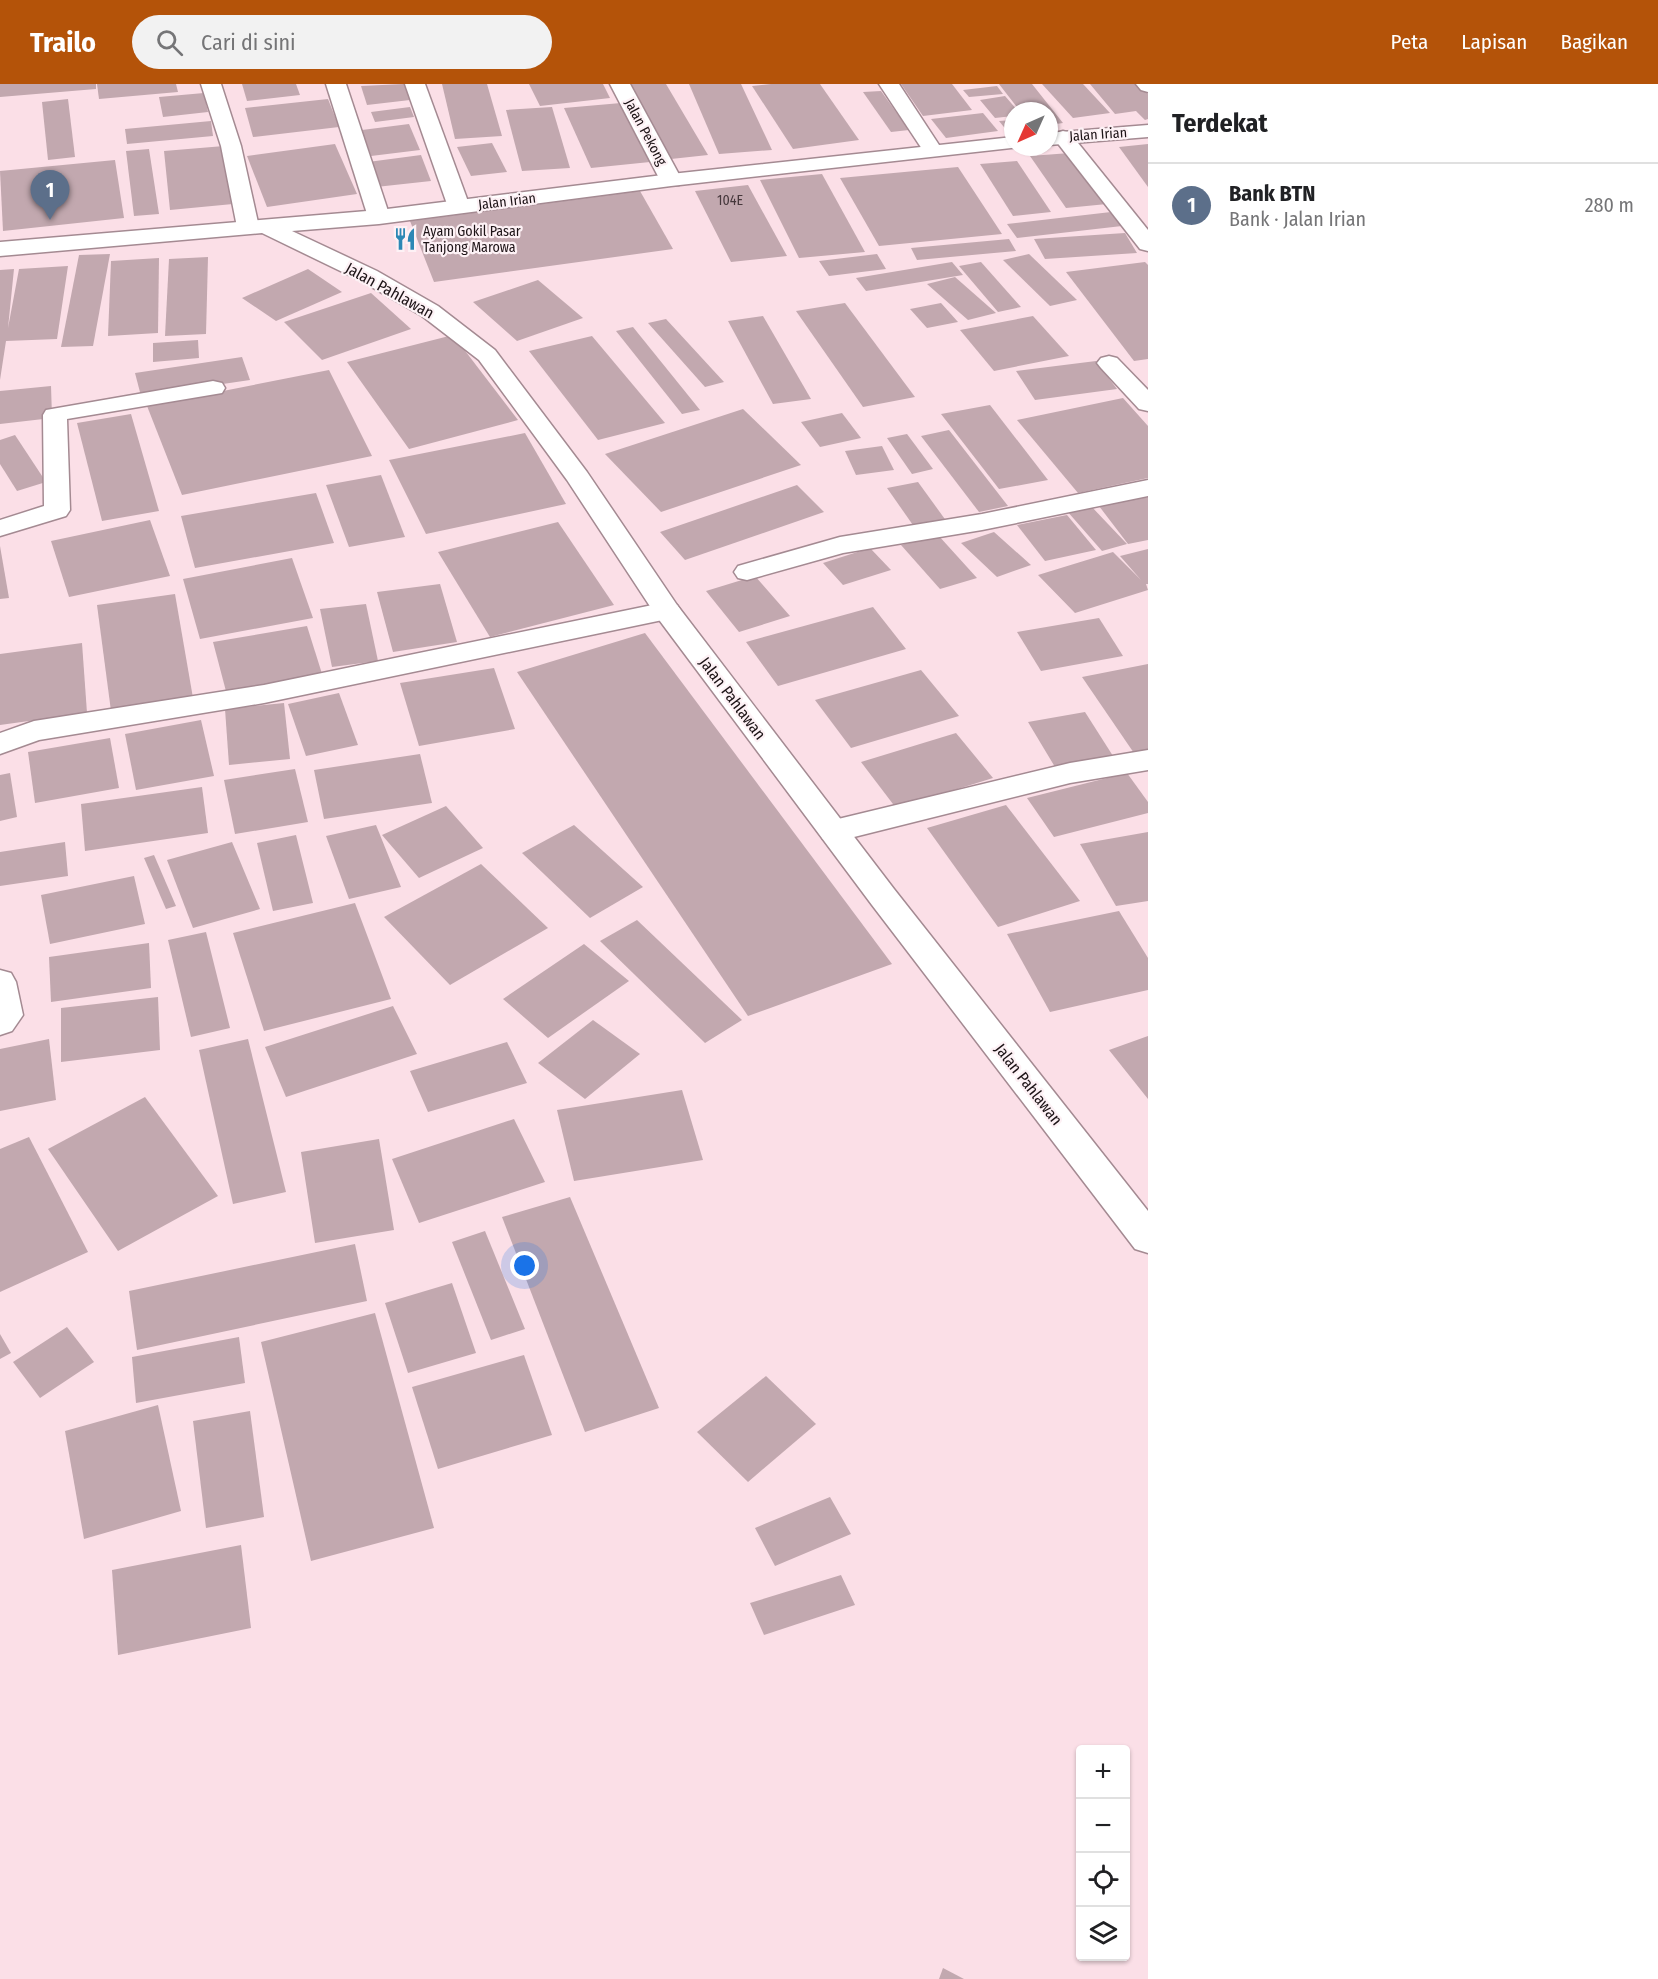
<!DOCTYPE html>
<html lang="id">
<head>
<meta charset="utf-8">
<style>
  :root { --surface:#fff; --page:#f2f2f2; --text:#202124; --muted:#757577; --line:#e0e0e0; --accent:#b45309 }
  body { margin:0; font-family:"Fira Sans Condensed",sans-serif; background:var(--page); color:var(--text) }
  .controls { position:absolute; right:18px; bottom:18px; display:grid; overflow:hidden; border-radius:6px; box-shadow:0 2px 4px #0004 }
  .controls button { width:54px; height:54px; display:grid; place-items:center; padding:0; border:0; border-bottom:2px solid var(--line); background:var(--surface); color:var(--text); font:30px sans-serif }
  .compass { position:absolute; left:1004px; top:18px; width:54px; height:54px; border-radius:50%; background:var(--surface); box-shadow:0 2px 4px #0004; rotate:225deg }
  .you { position:absolute; left:525px; top:1182px; width:21px; height:21px; margin:-15px; border:4px solid #fff; border-radius:50%; background:#1a73e8; box-shadow:0 0 0 9px #1a73e833 }
  .badge { display:grid; place-items:center; width:39px; height:39px; border-radius:50%; background:var(--accent); color:#fff; font-size:20px; font-weight:700 }
  .pin { position:absolute; translate:-50% -50px; filter:drop-shadow(0 2px 3px #0008) }
  .pin::after { content:''; position:absolute; top:32px; width:21px; height:18px; background:inherit; clip-path:polygon(0 0,100% 0,50% 100%) }
  .list { margin:0; padding:0; list-style:none }
  h2 { display:flex; justify-content:space-between; align-items:center; height:78px; margin:0; padding:0 24px; font-size:26px }
  h2 small { font-size:20px; font-weight:400; color:var(--muted) }
  .list li { display:grid; grid-template-columns:39px 1fr auto; gap:18px; align-items:center; box-sizing:border-box; height:84px; padding:0 24px; border-top:2px solid var(--line) }
  .list b { display:block; font-size:22px; white-space:nowrap }
  .list p { margin:0; font-size:20px; white-space:nowrap; color:var(--muted) }
  .list em { font-size:20px; font-style:normal; color:var(--muted) }
  .icon { flex:none; width:33px; height:33px; fill:none; stroke:currentColor; stroke-width:2; stroke-linecap:round; stroke-linejoin:round }
  .map { position:relative; flex:none; width:1148px; height:1895px; overflow:hidden }
  header { display:flex; align-items:center; gap:36px; box-sizing:border-box; height:84px; padding:0 30px; background:var(--accent); color:#fff }
  header strong { font-size:28px }
  nav { display:flex; gap:33px; margin-inline-start:auto; font-size:21px }
  .search { width:420px; height:54px; background:var(--page); display:flex; align-items:center; gap:15px; box-sizing:border-box; padding:0 21px; border-radius:33px; color:var(--muted); font-size:22px }
  main { display:flex }
  aside { flex:1; background:var(--surface) }
  .map>svg:first-child { display:block }
  .building { fill:#c2a8af }
  .lines { fill:none; stroke-linecap:round; stroke-linejoin:round }
  .street-casing { stroke:#a48a92; stroke-width:3 }
  .secondary-casing { stroke:#a48a92; stroke-width:3 }
  .street { fill:#fff; fill-rule:evenodd }
  .secondary { fill:#fff; fill-rule:evenodd }
  .labels { text-anchor:middle; stroke-width:4.5; stroke-linejoin:round; paint-order:stroke }
  .far-street-label { font-size:14px; fill:#1c1316; stroke:#fdf1f5 }
  .number-label { font-size:14px; fill:#46383c }
  .far-poi-label { font-size:14px; fill:#1c1316; stroke:#fdf1f5; text-anchor:start }
  .street-label { font-size:16px; fill:#1c1316; stroke:#fdf1f5 }
</style>
</head>
<body>
<header>
<strong>Trailo</strong>
<div class="search"><svg class="icon" aria-label="search" viewBox="0 0 24 24"><circle cx="10" cy="10" r="6"/><path d="M15 15l6 6"/></svg>Cari di sini</div>
<nav><a>Peta</a><a>Lapisan</a><a>Bagikan</a></nav>
</header>
<main>
<div class="map">
<svg width="1148" height="1895" viewBox="0 0 1148 1895">
  <rect width="100%" height="100%" fill="#fbdfe7"/>
  <g class="building">
    <polygon points="0,0 96,0 96,5 0,13"/>
    <polygon points="97,0 176,0 178,8 99,15"/>
    <polygon points="242,0 296,0 300,11 247,17"/>
    <polygon points="404,0 410,16 367,21 361,2"/>
    <polygon points="442,0 487,0 502,52 455,55"/>
    <polygon points="529,0 603,0 610,14 540,22"/>
    <polygon points="628,0 666,0 708,71 671,75"/>
    <polygon points="689,0 741,0 772,66 719,70"/>
    <polygon points="771,0 820,0 859,56 793,65 752,2"/>
    <polygon points="901,0 952,0 972,26 923,32"/>
    <polygon points="999,0 1032,0 1063,39 1049,41 1049,27 1020,27"/>
    <polygon points="1042,0 1083,0 1110,29 1073,34"/>
    <polygon points="1090,0 1139,0 1148,10 1148,35 1145,36 1136,27 1115,30"/>
    <polygon points="997,2 1003,10 969,13 963,6"/>
    <polygon points="881,7 909,46 891,48 863,8"/>
    <polygon points="204,9 208,28 163,33 159,13"/>
    <polygon points="1005,12 1018,27 1013,27 1013,32 995,34 980,16"/>
    <polygon points="68,15 75,73 48,76 42,18"/>
    <polygon points="328,15 339,43 253,53 245,24"/>
    <polygon points="621,19 650,78 591,84 564,24"/>
    <polygon points="410,23 414,33 375,38 371,28"/>
    <polygon points="552,23 570,84 522,87 506,26"/>
    <polygon points="983,29 998,47 946,54 931,35"/>
    <polygon points="1013,36 1013,48 1008,48 999,37"/>
    <polygon points="211,37 213,52 127,60 125,45"/>
    <polygon points="409,40 420,66 371,72 362,46"/>
    <polygon points="492,59 507,88 471,92 457,63"/>
    <polygon points="335,60 357,110 267,123 247,72"/>
    <polygon points="1148,60 1148,103 1119,63"/>
    <polygon points="224,62 233,120 170,126 164,67"/>
    <polygon points="149,65 159,130 134,132 126,67"/>
    <polygon points="1070,69 1107,120 1066,124 1030,72"/>
    <polygon points="421,71 431,97 376,103 368,78"/>
    <polygon points="115,76 124,134 3,147 0,87"/>
    <polygon points="1017,77 1051,128 1013,132 980,80"/>
    <polygon points="958,83 1002,150 879,162 840,94"/>
    <polygon points="822,90 865,168 799,174 760,96"/>
    <polygon points="748,101 787,172 731,178 695,107"/>
    <polygon points="640,107 673,165 434,198 410,137"/>
    <polygon points="1111,128 1122,142 1017,154 1007,140"/>
    <polygon points="1125,149 1137,169 1045,175 1034,155"/>
    <polygon points="1009,155 1016,167 917,176 911,164"/>
    <polygon points="110,170 93,262 61,263 79,171"/>
    <polygon points="877,170 886,185 829,192 819,177"/>
    <polygon points="1029,170 1077,216 1050,222 1003,176"/>
    <polygon points="208,173 206,250 165,252 169,175"/>
    <polygon points="159,174 158,249 108,252 111,177"/>
    <polygon points="952,178 963,191 866,207 856,194"/>
    <polygon points="981,178 1021,223 998,228 959,182"/>
    <polygon points="1145,178 1148,181 1148,275 1134,277 1066,188"/>
    <polygon points="68,182 57,255 6,257 0,296 0,186 14,185 8,244 19,185"/>
    <polygon points="308,185 342,208 276,237 242,214"/>
    <polygon points="955,193 996,229 968,236 927,200"/>
    <polygon points="538,196 583,234 517,257 473,218"/>
    <polygon points="371,209 411,245 322,276 284,238"/>
    <polygon points="845,219 915,313 863,323 796,227"/>
    <polygon points="941,219 958,238 927,244 910,225"/>
    <polygon points="763,232 811,315 773,320 728,237"/>
    <polygon points="1033,232 1069,272 994,287 960,246"/>
    <polygon points="666,235 724,298 705,303 648,239"/>
    <polygon points="633,243 700,326 682,330 616,247"/>
    <polygon points="453,251 518,336 409,365 347,278"/>
    <polygon points="592,252 665,339 598,356 529,267"/>
    <polygon points="198,256 199,274 153,278 153,259"/>
    <polygon points="242,273 250,296 141,312 135,289"/>
    <polygon points="1096,277 1117,305 1035,316 1016,287"/>
    <polygon points="329,286 372,372 182,411 147,322"/>
    <polygon points="51,302 52,334 0,340 0,307"/>
    <polygon points="1123,314 1148,342 1148,394 1078,409 1017,336"/>
    <polygon points="990,321 1048,396 999,405 941,330"/>
    <polygon points="743,325 801,381 661,428 605,370"/>
    <polygon points="842,329 861,354 820,363 801,338"/>
    <polygon points="131,330 159,427 102,437 77,339"/>
    <polygon points="949,346 1008,422 979,428 921,352"/>
    <polygon points="525,349 566,420 426,450 389,376"/>
    <polygon points="907,350 933,385 912,390 887,354"/>
    <polygon points="15,351 46,398 17,407 0,380 0,356"/>
    <polygon points="882,362 894,386 856,391 845,367"/>
    <polygon points="381,391 405,453 349,463 326,401"/>
    <polygon points="918,398 947,438 915,444 887,404"/>
    <polygon points="797,401 824,428 685,476 660,448"/>
    <polygon points="316,409 334,459 195,484 181,432"/>
    <polygon points="1148,413 1148,456 1128,460 1099,422"/>
    <polygon points="1090,421 1127,460 1102,467 1067,427"/>
    <polygon points="1067,431 1096,466 1045,477 1017,441"/>
    <polygon points="150,436 170,492 69,513 51,457"/>
    <polygon points="558,438 614,521 490,553 438,468"/>
    <polygon points="994,448 1031,481 997,493 961,459"/>
    <polygon points="938,451 977,494 940,505 901,461"/>
    <polygon points="0,462 9,514 0,515"/>
    <polygon points="870,464 891,486 843,501 823,479"/>
    <polygon points="1148,465 1148,500 1146,500 1148,506 1075,529 1038,491 1113,468 1141,496 1120,472"/>
    <polygon points="292,474 313,534 200,555 183,495"/>
    <polygon points="755,492 790,532 739,548 706,507"/>
    <polygon points="440,500 457,558 393,568 377,508"/>
    <polygon points="175,510 193,614 111,627 97,521"/>
    <polygon points="366,520 378,577 332,583 320,525"/>
    <polygon points="873,523 906,565 778,602 746,558"/>
    <polygon points="1099,534 1123,572 1041,587 1017,548"/>
    <polygon points="307,542 323,593 227,611 213,558"/>
    <polygon points="645,549 892,880 748,932 517,588"/>
    <polygon points="82,559 87,629 0,641 0,570"/>
    <polygon points="1148,580 1148,673 1138,675 1082,593"/>
    <polygon points="494,584 515,645 419,662 400,599"/>
    <polygon points="921,586 959,632 851,664 815,616"/>
    <polygon points="339,609 358,661 306,672 288,620"/>
    <polygon points="284,619 290,675 229,681 225,625"/>
    <polygon points="1085,628 1113,672 1055,683 1028,638"/>
    <polygon points="201,636 214,692 136,706 125,650"/>
    <polygon points="956,649 993,694 896,724 861,678"/>
    <polygon points="110,654 119,704 35,719 28,668"/>
    <polygon points="420,670 432,719 324,735 314,686"/>
    <polygon points="295,685 308,738 235,750 224,696"/>
    <polygon points="10,689 17,733 0,737 0,691"/>
    <polygon points="1127,689 1148,718 1148,729 1054,753 1027,714"/>
    <polygon points="202,703 208,749 85,767 81,720"/>
    <polygon points="1006,721 1080,817 998,843 927,744"/>
    <polygon points="446,722 483,764 419,794 382,751"/>
    <polygon points="376,741 401,803 349,815 326,752"/>
    <polygon points="574,741 643,803 590,834 522,769"/>
    <polygon points="1148,748 1148,817 1116,822 1080,760"/>
    <polygon points="296,751 313,819 273,827 257,759"/>
    <polygon points="65,758 68,792 0,802 0,768"/>
    <polygon points="232,758 260,825 193,844 167,776"/>
    <polygon points="154,771 176,822 166,825 144,774"/>
    <polygon points="481,780 548,844 450,901 384,833"/>
    <polygon points="134,792 145,840 50,860 41,811"/>
    <polygon points="355,819 391,915 264,947 233,849"/>
    <polygon points="1119,827 1148,874 1148,906 1050,928 1007,850"/>
    <polygon points="637,836 742,936 705,959 600,857"/>
    <polygon points="206,848 230,944 191,953 168,856"/>
    <polygon points="149,859 151,904 51,918 49,873"/>
    <polygon points="584,860 629,897 548,954 503,915"/>
    <polygon points="158,913 160,966 61,978 61,924"/>
    <polygon points="393,922 417,970 286,1013 265,963"/>
    <polygon points="593,936 640,970 585,1015 538,979"/>
    <polygon points="1148,952 1148,1015 1109,966"/>
    <polygon points="49,955 56,1016 0,1027 0,965"/>
    <polygon points="248,955 286,1108 233,1120 199,966"/>
    <polygon points="507,958 527,999 428,1028 410,987"/>
    <polygon points="682,1006 703,1076 574,1097 557,1026"/>
    <polygon points="145,1013 218,1112 118,1167 48,1065"/>
    <polygon points="514,1035 545,1098 419,1139 392,1075"/>
    <polygon points="29,1053 88,1168 0,1208 0,1065"/>
    <polygon points="379,1055 394,1146 315,1159 301,1068"/>
    <polygon points="570,1113 659,1324 585,1348 502,1133"/>
    <polygon points="485,1147 525,1245 491,1256 452,1158"/>
    <polygon points="355,1160 367,1217 137,1266 129,1207"/>
    <polygon points="452,1199 476,1269 408,1289 385,1219"/>
    <polygon points="375,1229 434,1444 311,1477 261,1258"/>
    <polygon points="67,1243 94,1278 40,1314 13,1278"/>
    <polygon points="0,1250 11,1269 0,1275"/>
    <polygon points="239,1253 245,1299 136,1319 132,1273"/>
    <polygon points="524,1271 552,1351 438,1385 412,1303"/>
    <polygon points="766,1292 816,1340 748,1398 697,1348"/>
    <polygon points="158,1321 181,1427 84,1455 65,1347"/>
    <polygon points="250,1327 264,1433 206,1444 193,1337"/>
    <polygon points="830,1413 851,1450 775,1482 755,1444"/>
    <polygon points="241,1461 251,1544 118,1571 112,1486"/>
    <polygon points="841,1491 855,1521 764,1551 750,1519"/>
    <polygon points="943,1884 964,1895 939,1895"/>
  </g>
  <g class="lines">
    <g class="street-casing">
      <g id="street">
        <polygon points="201,0 221,0 241,62 259,143 256,148 240,148 237,143 221,62"/>
        <polygon points="326,0 346,0 390,133 387,138 371,138 368,133"/>
        <polygon points="405,0 425,0 470,123 467,128 451,128 448,123"/>
        <polygon points="610,0 630,0 682,96 679,101 663,101 660,96"/>
        <polygon points="879,0 899,0 943,67 940,71 926,71"/>
        <polygon points="1136,0 1148,0 1148,8 1141,6"/>
        <polygon points="1063,47 1070,49 1148,146 1148,167 1140,165 1056,57 1053,53 1056,49"/>
        <polygon points="1109,272 1117,274 1148,306 1148,327 1139,325 1101,284 1097,279 1101,274"/>
        <polygon points="213,297 222,299 225,304 222,309 67,335 70,426 66,432 0,452 0,436 44,422 43,331 46,326"/>
        <polygon points="1148,396 1148,412 982,446 843,469 747,496 738,494 734,488 738,482 840,453 982,430"/>
        <polygon points="667,518 677,521 681,527 677,533 264,619 39,656 0,670 0,649 34,637 264,601"/>
        <polygon points="1148,666 1148,686 1070,699 834,758 823,755 819,747 823,739 834,736 1070,679"/>
        <polygon points="0,886 11,889 16,898 23,931 12,947 0,951"/>
      </g>
    </g>
    <g class="secondary-casing">
      <g id="secondary">
        <polygon points="1148,41 1148,53 1049,61 1049,49"/>
        <polygon points="1013,53 1013,63 1020,63 671,102 379,140 292,147 377,187 438,222 495,266 587,388 677,521 894,805 1148,1127 1148,1169 1135,1165 872,821 657,533 567,396 479,276 422,232 361,197 262,149 0,172 0,158 379,126 671,90"/>
      </g>
    </g>
    <use href="#street" class="street"/>
    <use href="#secondary" class="secondary"/>
  </g>
  <defs>
    <g id="restaurant-bare" transform="scale(1.8)"><path d="M-5-6h1v4h1v-4h1v4h1v-4h1v5L-1.5 .5V6h-2V.5L-5-1ZM5-6V6H3V1.5H1.5Q1.5-4 5-6Z" fill="#2c88b5" stroke="#fdf1f5" stroke-width="2.5" paint-order="stroke"/></g>
  </defs>
  <g fill-rule="evenodd">
    <use href="#restaurant-bare" x="405" y="155"/>
  </g>
  <g class="labels">
    <g class="far-street-label">
      <text transform="translate(646 48) rotate(62)" y="5">Jalan Pekong</text>
      <text transform="translate(1098 50) rotate(-4)" y="5">Jalan Irian</text>
      <text transform="translate(507 117) rotate(-7)" y="5">Jalan Irian</text>
    </g>
    <g class="number-label">
      <text x="730" y="121">104E</text>
    </g>
    <g class="far-poi-label">
      <text x="423" y="152">Ayam Gokil Pasar<tspan x="423" dy="16">Tanjong Marowa</tspan></text>
    </g>
    <g class="street-label">
      <text transform="translate(390 206) rotate(29)" y="6">Jalan Pahlawan</text>
      <text transform="translate(733 614) rotate(53)" y="6">Jalan Pahlawan</text>
      <text transform="translate(1029 1000) rotate(52)" y="6">Jalan Pahlawan</text>
    </g>
  </g>
</svg>
<div class="controls">
<button>+</button>
<button>−</button>
<button><svg class="icon" aria-label="locate" viewBox="0 0 24 24"><circle cx="12" cy="12" r="6"/><path d="M12 2v4M12 18v4M2 12h4M18 12h4"/></svg></button>
<button><svg class="icon" aria-label="layers" viewBox="0 0 24 24"><path d="M12 4l9 5-9 5-9-5zM3 14l9 5 9-5"/></svg></button>
</div>
<svg class="compass" viewBox="-18 -18 36 36"><path d="M0-13l5 13h-10z" fill="#e53935"/><path d="M0 13l5-13h-10z" fill="#757577"/></svg>
<div class="you"></div>
<div class="pin badge" style="left:50px;top:136px;background:#5c6f8a">1</div>
</div>
<aside>
<h2>Terdekat<small></small></h2>
<ul class="list">
<li><span class="badge" style="background:#5c6f8a">1</span><div><b>Bank BTN</b><p>Bank · Jalan Irian</p></div><em>280 m</em></li>
</ul>
</aside>
</main>
</body>
</html>
